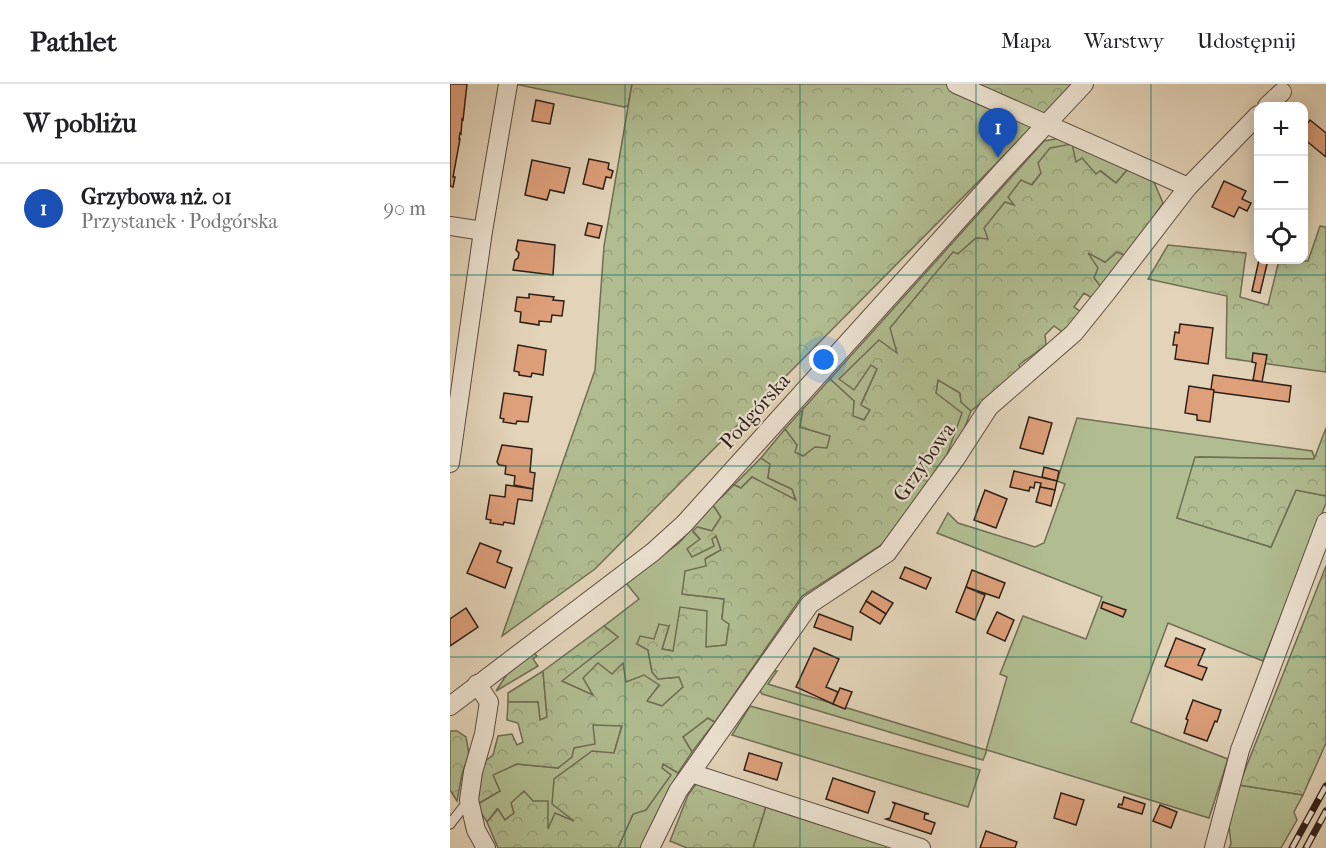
<!DOCTYPE html>
<html lang="pl">
<head>
<meta charset="utf-8">
<style>
  :root { --surface:#fff; --page:#f2f2f2; --text:#202124; --muted:#757577; --line:#e0e0e0; --accent:#0b8043 }
  body { margin:0; font-family:"IM FELL French Canon",serif; background:var(--page); color:var(--text) }
  .controls { position:absolute; right:18px; top:18px; display:grid; overflow:hidden; border-radius:12px; box-shadow:0 3px 15px #0003 }
  .controls button { width:54px; height:54px; display:grid; place-items:center; padding:0; border:0; border-bottom:2px solid var(--line); background:var(--surface); color:var(--text); font:30px sans-serif }
  .you { position:absolute; left:374px; top:276px; width:21px; height:21px; margin:-15px; border:4px solid #fff; border-radius:50%; background:#1a73e8; box-shadow:0 0 0 9px #1a73e833 }
  .badge { display:grid; place-items:center; width:39px; height:39px; border-radius:50%; background:var(--accent); color:#fff; font-size:20px; font-weight:700 }
  .pin { position:absolute; translate:-50% -50px; filter:drop-shadow(0 2px 3px #0008) }
  .pin::after { content:''; position:absolute; top:32px; width:21px; height:18px; background:inherit; clip-path:polygon(0 0,100% 0,50% 100%) }
  .list { margin:0; padding:0; list-style:none }
  h2 { display:flex; justify-content:space-between; align-items:center; height:78px; margin:0; padding:0 24px; font-size:26px }
  h2 small { font-size:20px; font-weight:400; color:var(--muted) }
  .list li { display:grid; grid-template-columns:39px 1fr auto; gap:18px; align-items:center; box-sizing:border-box; height:90px; padding:0 24px; border-top:2px solid var(--line) }
  .list b { display:block; font-size:22px; white-space:nowrap }
  .list p { margin:0; font-size:20px; white-space:nowrap; color:var(--muted) }
  .list em { font-size:20px; font-style:normal; color:var(--muted) }
  .icon { flex:none; width:33px; height:33px; fill:none; stroke:currentColor; stroke-width:2; stroke-linecap:round; stroke-linejoin:round }
  .map { position:relative; flex:none; width:876px; height:764px; overflow:hidden }
  header { display:flex; align-items:center; gap:36px; box-sizing:border-box; height:84px; padding:0 30px; background:var(--surface); border-bottom:2px solid var(--line) }
  header strong { font-size:28px }
  nav { display:flex; gap:33px; margin-inline-start:auto; font-size:21px }
  main { display:flex }
  aside { flex:1; background:var(--surface) }
  .map>svg:first-child { display:block }
  .grass { fill:#b1bd91; stroke:#706e55; stroke-width:1.5 }
  .forest { fill:url(#forest-crowns); stroke:#706e55; stroke-width:1.5 }
  .building { fill:#dea07b; stroke:#2f2019; stroke-width:1.5 }
  .lines { fill:none; stroke-linecap:round; stroke-linejoin:round }
  .service-casing { stroke:#5c4d41; stroke-width:11 }
  .minor-casing { stroke:#5c4d41; stroke-width:20 }
  .service { stroke:#ede3d2; stroke-width:9 }
  .minor { stroke:#ede3d2; stroke-width:18 }
  .rail-casing { stroke:#2f2019; stroke-width:7 }
  .rail { stroke:#ede3d2; stroke-width:4.5; stroke-dasharray:14; stroke-linecap:butt }
  .grid { fill:none; stroke:#0f766e; stroke-width:1.5; stroke-opacity:0.55 }
  .labels { text-anchor:middle; stroke-width:4.5; stroke-linejoin:round; paint-order:stroke }
  .street-label { font-size:21px; fill:#2f2019; stroke:#ede3d2 }
</style>
</head>
<body>
<header>
<strong>Pathlet</strong>
<nav><a>Mapa</a><a>Warstwy</a><a>Udostępnij</a></nav>
</header>
<main>
<aside>
<h2>W pobliżu<small></small></h2>
<ul class="list">
<li><span class="badge" style="background:#1a4fb4">1</span><div><b>Grzybowa nż. 01</b><p>Przystanek · Podgórska</p></div><em>90 m</em></li>
</ul>
</aside>
<div class="map">
<svg width="876" height="764" viewBox="0 0 876 764">
  <defs>
    <pattern id="forest-crowns" width="20" height="18" patternUnits="userSpaceOnUse" patternTransform="scale(1.5)"><rect width="20" height="18" fill="#b1bd91"/><path d="M2 6a3 3 0 1 1 6 0M12 15a3 3 0 1 1 6 0" fill="none" stroke="#99a27c"/></pattern>
  </defs>
  <rect width="100%" height="100%" fill="#e3d4b9"/>
  <filter id="stains"><feTurbulence type="fractalNoise" baseFrequency=".00333" numOctaves="4"/><feColorMatrix values="0 0 0 0 .2 0 0 0 0 .09 0 0 0 0 .02 0 0 0 .5 -.17"/></filter>
  <radialGradient id="worn" r=".72"><stop offset=".6" stop-color="#630" stop-opacity="0"/><stop offset="1" stop-color="#630" stop-opacity=".3"/></radialGradient>
  <g class="grass">
    <polygon points="65,0 182,0 178,22 174,23"/>
    <polygon points="611,54 678,85 666,99 651,87 646,90 626,78 591,89 538,155 526,154 508,170 447,270 422,281 427,285 411,320 420,326 414,336 402,332 404,317 380,295 594,57"/>
    <polygon points="637,168 655,178 667,168 677,172 651,203 644,194"/>
    <polygon points="488,295 510,309 511,318 521,327 510,356 494,379 486,309"/>
    <polygon points="353,325 350,343 381,352 377,365 353,372 344,368 347,361 335,345"/>
    <polygon points="627,334 862,367 865,375 748,373 727,434 821,463 846,406 876,412 876,419 813,577 718,539 681,638 778,675 759,734 537,666 533,676 312,610 310,607 321,587 327,587 318,600 536,666 557,593 550,590 573,532 636,555 652,513 487,449 498,429 508,439 585,463 594,459 615,400 607,397"/>
    <polygon points="311,374 320,380 318,394 342,405 346,417 302,393 291,404 284,401"/>
    <polygon points="263,421 271,433 262,447 248,443 243,448 250,455 261,455 266,451 271,466 256,474 256,482 233,510 274,515 272,535 279,540 276,561 223,567 212,565 219,542 204,555 187,560 198,566 202,588 208,595 230,593 233,603 212,622 196,617 209,602 144,612 111,597 168,553 154,542 189,515 176,499 229,459"/>
    <polygon points="84,569 87,572 83,575 88,582 46,607 57,590"/>
    <polygon points="93,587 97,633 90,637 88,618 58,618 58,609"/>
    <polygon points="300,622 530,686 518,723 282,651"/>
    <polygon points="258,634 265,638 242,668 233,653"/>
    <polygon points="143,641 172,641 164,669 127,739 98,747 64,729 55,736 47,725 37,738 26,721 50,707 42,691 67,680 108,684"/>
    <polygon points="213,679 228,689 224,703 193,764 168,764 183,730 220,691 212,684"/>
    <polygon points="789,701 853,711 844,728 847,736 831,764 779,764 781,760 778,733"/>
    <polygon points="317,719 437,760 436,764 303,764"/>
  </g>
  <g class="forest">
    <polygon points="182,0 625,0 145,485 52,552 145,286 154,162"/>
    <polygon points="622,60 626,78 632,74 646,90 650,87 666,99 678,85 704,98 713,119 677,172 667,168 655,178 638,169 648,184 644,194 651,203 642,214 634,209 624,223 633,229 614,249 604,242 595,251 596,261 569,281 571,286 521,327 511,318 510,309 488,296 486,309 512,329 494,379 436,458 352,512 265,638 258,634 233,653 242,668 228,689 213,680 212,684 221,691 196,726 183,730 168,764 48,764 37,738 48,725 55,736 64,729 61,719 74,707 83,717 98,717 98,745 105,729 124,737 102,720 104,695 142,667 164,669 172,642 143,641 145,660 124,664 122,673 108,684 67,680 43,691 50,707 26,721 34,678 43,671 48,652 62,650 67,661 73,658 68,639 57,636 58,618 88,618 90,636 97,633 93,587 154,542 168,553 112,597 143,611 133,594 148,579 162,590 173,579 176,598 194,591 209,601 197,617 212,622 233,603 229,593 208,595 202,588 198,566 187,560 190,552 204,555 209,540 219,542 212,565 223,567 230,523 257,527 256,563 276,561 279,540 272,535 274,515 232,510 235,487 256,482 255,475 271,466 266,452 262,455 264,462 242,473 237,465 250,455 243,447 247,443 262,447 271,433 263,421 284,401 291,404 302,393 346,416 342,405 318,394 320,380 311,374 335,345 347,361 345,368 353,372 365,363 377,364 380,352 350,343 353,325 380,295 404,317 403,332 414,336 420,326 411,321 427,285 421,281 404,306 389,295 429,256 447,269 440,244 503,168 508,170 526,154 538,155 534,144 555,118 564,121 558,113 571,96 582,101 591,89 588,79 600,64"/>
    <polygon points="870,142 876,143 876,288 776,274 777,212 698,195 718,161 796,169 790,213 818,221 829,176 858,177"/>
    <polygon points="876,344 876,412 846,406 821,463 727,434 745,373 864,375"/>
    <polygon points="876,482 876,659 853,711 789,701"/>
    <polygon points="0,647 7,647 16,653 19,670 12,690 7,717 0,706"/>
    <polygon points="249,696 317,719 303,764 237,764 220,757 238,711"/>
  </g>
  <g class="building">
    <polygon points="0,0 17,0 13,36 12,35 11,50 10,49 9,55 10,55 3,93 5,93 3,103 0,102"/>
    <polygon points="86,16 104,20 100,40 82,37"/>
    <polygon points="860,36 876,49 876,73 854,55 854,44"/>
    <polygon points="139,75 159,79 158,85 163,87 161,94 156,93 153,105 133,100"/>
    <polygon points="82,76 120,84 114,109 100,106 97,116 75,111"/>
    <polygon points="774,97 796,107 792,115 801,119 797,127 789,123 784,133 762,123"/>
    <polygon points="138,139 152,142 149,154 135,151"/>
    <polygon points="68,156 105,161 103,191 63,186 65,176 68,174 69,169 66,166"/>
    <polygon points="809,176 818,176 810,209 802,207"/>
    <polygon points="79,210 104,213 103,216 114,217 112,232 102,231 101,238 89,237 89,241 70,238 71,228 65,227 67,213 79,214"/>
    <polygon points="730,240 763,244 758,280 725,275 727,261 723,261 725,248 729,249"/>
    <polygon points="68,261 96,266 93,291 82,289 81,293 69,291 69,288 64,287"/>
    <polygon points="803,269 817,271 812,298 803,296 806,279 802,278"/>
    <polygon points="763,291 841,302 839,318 764,308 761,305"/>
    <polygon points="739,302 764,306 760,338 747,336 747,331 735,329"/>
    <polygon points="54,309 82,313 78,338 67,337 66,340 53,338 54,335 50,334"/>
    <polygon points="579,333 602,339 593,370 570,364"/>
    <polygon points="52,361 82,365 80,388 85,389 83,405 64,401 65,392 55,390 56,382 49,381 47,378"/>
    <polygon points="594,383 609,387 607,397 592,393"/>
    <polygon points="564,387 607,397 605,406 590,403 591,399 585,398 584,404 580,403 579,407 560,403"/>
    <polygon points="56,401 83,405 82,417 68,415 64,440 54,438 53,441 40,439 41,436 36,435 40,411 55,413"/>
    <polygon points="590,403 605,406 601,422 586,418"/>
    <polygon points="535,406 557,415 546,444 524,436"/>
    <polygon points="30,459 51,467 47,478 62,484 55,504 17,489"/>
    <polygon points="455,483 481,494 476,505 450,494"/>
    <polygon points="522,486 555,499 549,514 516,503"/>
    <polygon points="516,503 535,511 525,536 506,528"/>
    <polygon points="422,507 443,519 436,530 416,517"/>
    <polygon points="416,517 436,530 430,540 410,528"/>
    <polygon points="653,518 676,526 673,533 651,524"/>
    <polygon points="16,524 28,543 0,562 0,535"/>
    <polygon points="547,528 564,536 555,557 537,549"/>
    <polygon points="369,530 403,543 401,556 364,543"/>
    <polygon points="726,554 755,565 748,581 757,584 752,596 715,582"/>
    <polygon points="364,564 389,575 376,603 388,608 383,620 346,603"/>
    <polygon points="390,604 402,608 395,625 383,620"/>
    <polygon points="743,616 771,626 767,638 765,637 757,657 734,649 738,636 736,635"/>
    <polygon points="299,669 332,679 327,696 294,686"/>
    <polygon points="383,694 425,708 418,729 376,715"/>
    <polygon points="611,709 634,716 626,741 604,734"/>
    <polygon points="674,713 695,720 692,730 668,723 669,720 672,721"/>
    <polygon points="442,718 479,730 475,730 474,735 485,739 481,750 436,735 440,734 445,720"/>
    <polygon points="710,721 727,728 721,744 703,737"/>
    <polygon points="536,747 567,758 565,764 530,764"/>
  </g>
  <g class="lines">
    <g class="service-casing">
      <polyline id="service" points="0,740 19,716"/>
    </g>
    <g class="minor-casing">
      <g id="minor">
        <polyline points="506,0 738,103"/>
        <polyline points="817,22 832,8"/>
        <polyline points="0,142 33,147"/>
        <polyline points="0,379 33,147 58,0"/>
        <polyline points="27,600 39,618 34,650 23,688 19,716 26,746 36,764"/>
        <polyline points="0,622 203,468 234,440 557,82 634,0"/>
        <polyline points="241,689 471,764"/>
        <polyline points="200,764 228,707 360,520 437,469 506,374 539,323 624,249 657,208 738,103 808,31"/>
        <polyline points="764,764 790,666 876,438"/>
      </g>
    </g>
    <use href="#service" class="service"/>
    <use href="#minor" class="minor"/>
    <g class="rail-casing">
      <g id="rail">
        <polyline points="842,764 876,702"/>
        <polyline points="856,764 876,727"/>
      </g>
    </g>
    <use href="#rail" class="rail"/>
  </g>
  <path class="grid" d="M 175,0 L 175,764M 350,0 L 350,764M 526,0 L 526,764M 701,0 L 701,764M 0,191 L 876,191M 0,382 L 876,382M 0,573 L 876,573"/>
  <g class="labels">
    <g class="street-label">
      <text transform="translate(305 327) rotate(-48)" y="7">Podgórska</text>
      <text transform="translate(474 378) rotate(-55)" y="7">Grzybowa</text>
    </g>
  </g>
  <rect width="100%" height="100%" filter="url(#stains)"/>
  <rect width="100%" height="100%" fill="url(#worn)"/>
</svg>
<div class="controls">
<button>+</button>
<button>−</button>
<button><svg class="icon" aria-label="locate" viewBox="0 0 24 24"><circle cx="12" cy="12" r="6"/><path d="M12 2v4M12 18v4M2 12h4M18 12h4"/></svg></button>
</div>
<div class="you"></div>
<div class="pin badge" style="left:548px;top:74px;background:#1a4fb4">1</div>
</div>
</main>
</body>
</html>
